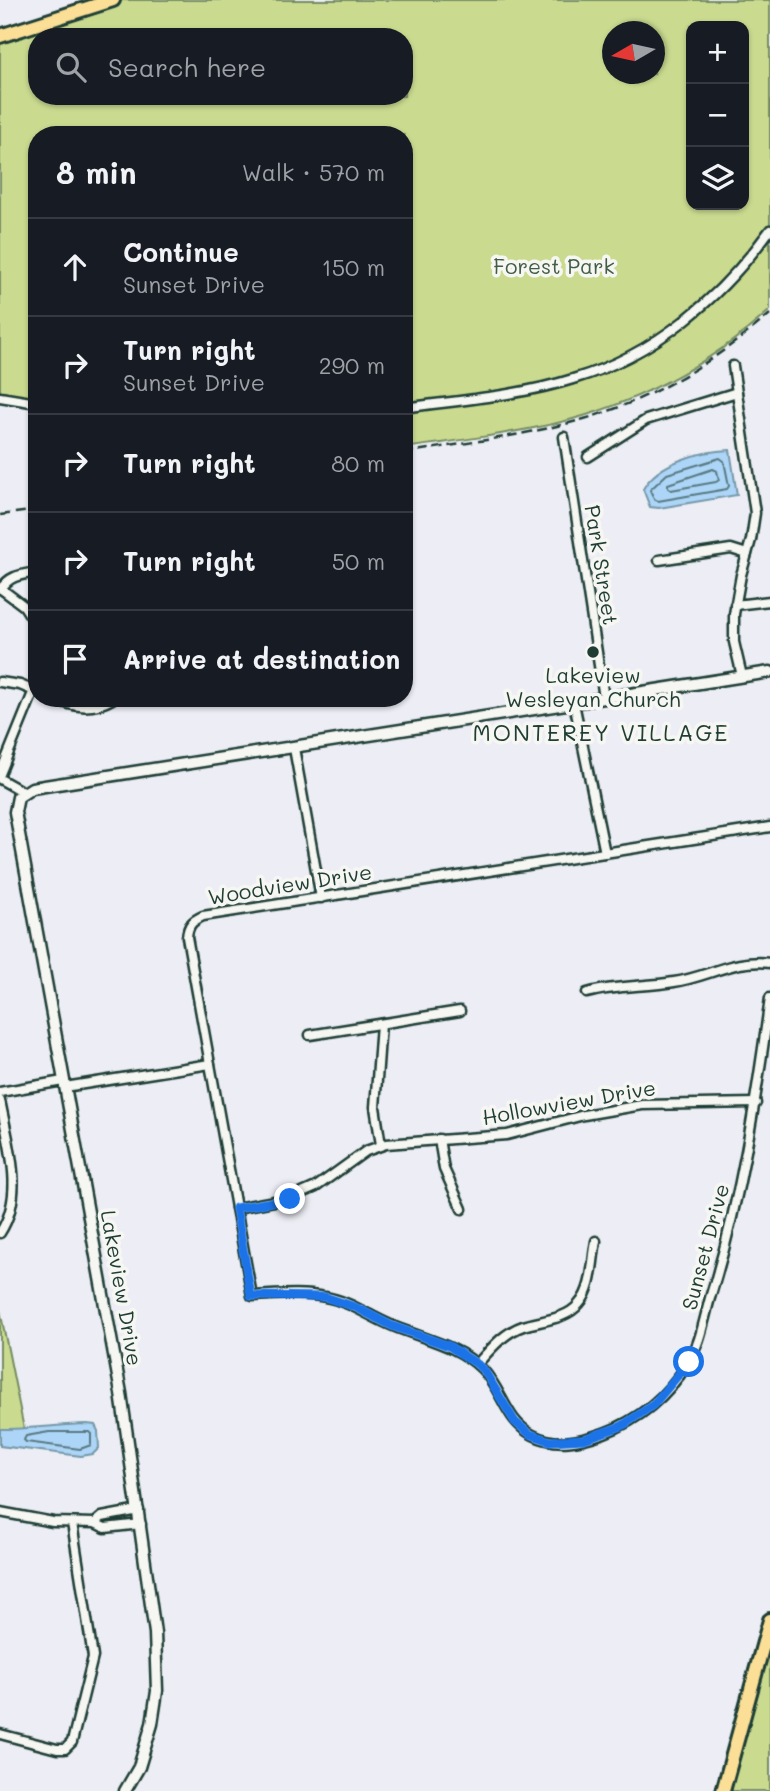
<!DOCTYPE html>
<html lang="en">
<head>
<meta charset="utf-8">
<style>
  :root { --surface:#171b24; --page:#20242c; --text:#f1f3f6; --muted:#9ea1a6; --line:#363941 }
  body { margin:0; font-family:Mali,sans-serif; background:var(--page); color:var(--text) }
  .controls { position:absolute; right:21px; top:21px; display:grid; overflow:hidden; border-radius:14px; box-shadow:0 2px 5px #0004 }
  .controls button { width:63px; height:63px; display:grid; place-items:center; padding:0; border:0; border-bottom:2px solid var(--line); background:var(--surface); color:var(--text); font:35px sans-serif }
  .compass { position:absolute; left:602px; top:21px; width:63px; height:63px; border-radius:50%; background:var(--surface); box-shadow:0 2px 5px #0004; rotate:261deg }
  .stop { position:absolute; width:21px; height:21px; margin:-16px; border:5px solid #1a73e8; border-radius:50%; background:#fff }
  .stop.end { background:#1a73e8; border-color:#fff; box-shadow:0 2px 7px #0008 }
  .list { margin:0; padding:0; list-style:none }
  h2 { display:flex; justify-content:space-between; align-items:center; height:91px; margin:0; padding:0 28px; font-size:30px }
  h2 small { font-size:23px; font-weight:400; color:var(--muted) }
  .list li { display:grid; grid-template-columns:46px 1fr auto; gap:21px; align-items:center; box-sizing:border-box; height:98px; padding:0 28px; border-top:2px solid var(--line) }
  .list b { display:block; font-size:26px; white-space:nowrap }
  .list p { margin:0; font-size:23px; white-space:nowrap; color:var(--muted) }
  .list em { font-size:23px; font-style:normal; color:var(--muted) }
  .icon { flex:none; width:38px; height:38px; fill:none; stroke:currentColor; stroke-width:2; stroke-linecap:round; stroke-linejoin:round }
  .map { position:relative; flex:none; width:770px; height:1791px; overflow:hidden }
  .search { position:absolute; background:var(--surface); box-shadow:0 2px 5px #0004; left:28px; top:28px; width:385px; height:77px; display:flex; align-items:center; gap:18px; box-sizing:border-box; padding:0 24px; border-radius:28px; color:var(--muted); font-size:26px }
  .panel { position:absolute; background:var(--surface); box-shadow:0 2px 5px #0004; left:28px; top:126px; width:385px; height:581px; border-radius:28px }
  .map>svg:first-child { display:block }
  .green { fill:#cadb90; stroke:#748c62; stroke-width:2; fill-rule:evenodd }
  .water { fill:#add5f7; stroke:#7498a9; stroke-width:2 }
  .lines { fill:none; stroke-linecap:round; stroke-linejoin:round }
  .shore { stroke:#587a82; stroke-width:2 }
  .minor-casing { stroke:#1f3d34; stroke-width:13 }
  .tertiary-casing { stroke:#1f3d34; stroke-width:15 }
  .primary-casing { stroke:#1f3d34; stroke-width:18 }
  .minor { stroke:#f6f6f2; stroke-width:8 }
  .tertiary { stroke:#f6f6f2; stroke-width:10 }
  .primary { stroke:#fbdf96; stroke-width:12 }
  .rail { stroke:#1f3d34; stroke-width:2.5; stroke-dasharray:10 5; stroke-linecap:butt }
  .route { stroke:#1a73e8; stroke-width:9 }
  .poi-dot { fill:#1f3d34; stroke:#f6f6f2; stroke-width:2.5 }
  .labels { text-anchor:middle; stroke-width:7; stroke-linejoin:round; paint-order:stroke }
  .park-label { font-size:21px; fill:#415d46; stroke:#f6f6f2 }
  .street-label { font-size:21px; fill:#1f3d34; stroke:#f6f6f2 }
  .poi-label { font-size:21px; fill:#1f3d34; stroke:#f6f6f2 }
  .neighbourhood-label { font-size:23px; letter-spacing:2px; fill:#1f3d34; stroke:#f6f6f2 }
</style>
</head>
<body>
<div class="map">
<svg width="770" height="1791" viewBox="0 0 770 1791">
  <rect width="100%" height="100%" fill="#edeef5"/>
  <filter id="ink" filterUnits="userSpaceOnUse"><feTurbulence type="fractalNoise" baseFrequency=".0143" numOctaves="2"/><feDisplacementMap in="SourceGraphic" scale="14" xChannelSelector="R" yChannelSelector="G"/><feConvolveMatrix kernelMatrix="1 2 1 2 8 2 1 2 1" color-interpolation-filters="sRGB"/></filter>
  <g filter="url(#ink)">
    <g class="green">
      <path d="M 107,0 L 770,0 L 770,310 C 710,365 632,406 553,424 C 504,435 454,441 404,448 L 404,135 L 37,135 L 37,401 L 0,395 L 0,30 ZM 691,26 L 744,26 L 744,205 L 691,205 ZM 612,32 L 654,32 L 654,74 L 612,74 ZM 37,37 L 404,37 L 404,96 L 37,96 Z"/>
      <polygon points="0,1310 24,1429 0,1429"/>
      <polygon points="770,1645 770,1791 723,1791 763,1646"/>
    </g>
    <g class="water">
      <path d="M 730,450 L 737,495 L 659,508 L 650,507 L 643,489 C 658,462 701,451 730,450 Z"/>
      <path d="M 87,1424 L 95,1425 L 98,1431 L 99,1448 L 93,1454 L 81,1456 L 0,1446 L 0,1429 C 29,1429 57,1425 87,1424 Z"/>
    </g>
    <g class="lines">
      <g class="shore">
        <polygon points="720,458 724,461 729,486 727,489 658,501 654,499 650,490 667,474"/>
        <polygon points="713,469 717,471 719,480 716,482 671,490 668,488 668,484"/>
        <polygon points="49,1432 89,1432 91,1434 91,1445 80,1449 26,1442 24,1440 26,1436"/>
      </g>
      <g class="minor-casing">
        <g id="minor">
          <polyline points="733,366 755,513 751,540 741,575 734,614 734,642 742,676"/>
          <polyline points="0,397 37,403"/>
          <path d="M 404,408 C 460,400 519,396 573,379 C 655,355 721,298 770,230"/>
          <polyline points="564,437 604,698"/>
          <polyline points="588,457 646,420 737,392"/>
          <polyline points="659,560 731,549 747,554"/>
          <polyline points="0,588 24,606 37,626"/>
          <path d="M 1,589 C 10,575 21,575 37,572"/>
          <polyline points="735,605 770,601"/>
          <polyline points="0,682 20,685 37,692"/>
          <path d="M 52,698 C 73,707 91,711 112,699"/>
          <polyline points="574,703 605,853"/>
          <polyline points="294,748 321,898"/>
          <polyline points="0,774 37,683"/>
          <polyline points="0,779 23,792"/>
          <path d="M 770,827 L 203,916 C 192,921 188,925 187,937 L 252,1296 C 276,1295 301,1292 325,1297 C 350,1301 370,1317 393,1326 C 424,1339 458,1345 482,1369 C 503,1390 505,1421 533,1435 C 556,1447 581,1441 604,1433 C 639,1420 668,1395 688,1363 C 700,1344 704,1320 710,1298 C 741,1199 756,1101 770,998"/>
          <path d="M 587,993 C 616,985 645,987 674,982 C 708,977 735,958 770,963"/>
          <polyline points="310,1035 460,1011"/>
          <polyline points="65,1087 210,1064"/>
          <polyline points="0,1092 63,1081"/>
          <path d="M 0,1100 C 8,1144 26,1193 0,1233"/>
          <polyline points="439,1139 444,1169 462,1209"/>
          <polyline points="381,1145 375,1107 381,1024"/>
          <polyline points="236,1208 291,1198 316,1187 366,1151 386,1144 507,1135 584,1115 642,1105 756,1103"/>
          <path d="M 477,1364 C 491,1349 503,1333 523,1326 C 541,1320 566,1320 579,1304 C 593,1289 592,1261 596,1241"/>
          <polyline points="0,1512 53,1522 95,1523 105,1528 141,1524"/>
          <polyline points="95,1523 102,1517 139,1510"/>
          <polyline points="0,1734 57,1749 65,1749 72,1742 93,1657 72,1523"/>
        </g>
      </g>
      <g class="tertiary-casing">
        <polyline id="tertiary" points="125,1791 139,1767 152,1724 157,1691 155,1633 121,1393 15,812 18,797 32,788 770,672"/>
      </g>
      <g class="primary-casing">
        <g id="primary">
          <polyline points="0,36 113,0"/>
          <polyline points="723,1791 770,1620"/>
        </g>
      </g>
      <use href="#minor" class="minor"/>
      <use href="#tertiary" class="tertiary"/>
      <use href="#primary" class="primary"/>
      <g class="rail">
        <path d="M 404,453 C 464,443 525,436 584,419 C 653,399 716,361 770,314"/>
        <polyline points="0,515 37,510"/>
      </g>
    </g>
  </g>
  <g class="lines" filter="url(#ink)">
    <polyline class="route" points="290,1199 236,1208 251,1296 325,1297 355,1307 392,1326 449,1346 477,1364 485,1372 515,1422 530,1434 550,1441 584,1439 622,1426 653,1405 689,1362"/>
  </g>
  <circle class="poi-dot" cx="593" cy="652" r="7"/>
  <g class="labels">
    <g class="park-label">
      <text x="554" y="274">Forest Park</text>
    </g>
    <g class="street-label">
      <text transform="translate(601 565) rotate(81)" y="7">Park Street</text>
      <text transform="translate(290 885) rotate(-9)" y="7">Woodview Drive</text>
      <text transform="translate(569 1103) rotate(-10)" y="7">Hollowview Drive</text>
      <text transform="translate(706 1247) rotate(-75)" y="7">Sunset Drive</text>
      <text transform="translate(121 1288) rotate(80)" y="7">Lakeview Drive</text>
    </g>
    <g class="poi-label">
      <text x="593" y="683">Lakeview<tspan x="593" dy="24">Wesleyan Church</tspan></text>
    </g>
    <g class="neighbourhood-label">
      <text x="601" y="741">MONTEREY VILLAGE</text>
    </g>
  </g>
</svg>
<div class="controls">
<button>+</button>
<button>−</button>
<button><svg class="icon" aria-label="layers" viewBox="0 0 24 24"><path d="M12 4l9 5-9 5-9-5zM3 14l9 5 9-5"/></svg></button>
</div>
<svg class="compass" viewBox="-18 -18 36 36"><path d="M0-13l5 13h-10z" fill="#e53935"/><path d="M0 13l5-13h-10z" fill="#9ea1a6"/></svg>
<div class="stop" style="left:689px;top:1362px"></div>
<div class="stop end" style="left:290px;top:1199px"></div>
<div class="search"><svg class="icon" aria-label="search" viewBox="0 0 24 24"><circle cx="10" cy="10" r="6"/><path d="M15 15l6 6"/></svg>Search here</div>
<section class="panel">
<h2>8 min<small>Walk · 570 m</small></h2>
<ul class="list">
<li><svg class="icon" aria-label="ahead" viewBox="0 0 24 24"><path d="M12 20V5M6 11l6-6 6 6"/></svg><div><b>Continue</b><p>Sunset Drive</p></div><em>150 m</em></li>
<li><svg class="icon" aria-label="right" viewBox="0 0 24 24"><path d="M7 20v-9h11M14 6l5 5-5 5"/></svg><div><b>Turn right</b><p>Sunset Drive</p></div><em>290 m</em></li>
<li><svg class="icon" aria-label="right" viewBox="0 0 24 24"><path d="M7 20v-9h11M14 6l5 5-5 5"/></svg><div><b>Turn right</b></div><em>80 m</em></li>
<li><svg class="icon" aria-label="right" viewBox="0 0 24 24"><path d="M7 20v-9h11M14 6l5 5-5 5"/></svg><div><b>Turn right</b></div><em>50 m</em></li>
<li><svg class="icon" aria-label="arrive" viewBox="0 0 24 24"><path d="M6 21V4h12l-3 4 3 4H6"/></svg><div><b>Arrive at destination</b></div></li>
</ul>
</section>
</div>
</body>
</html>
